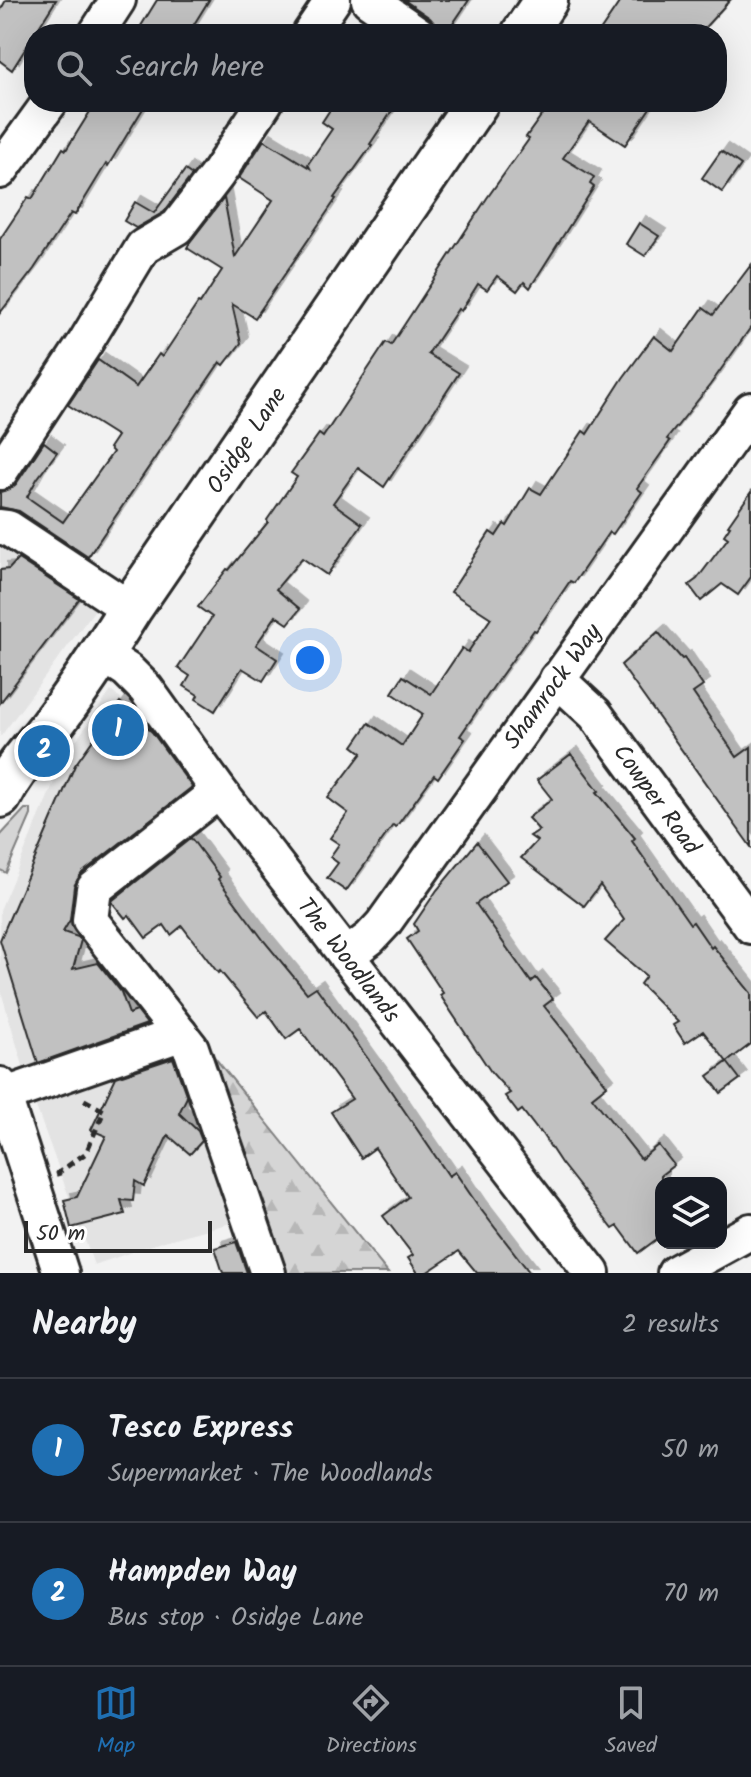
<!DOCTYPE html>
<html lang="en">
<head>
<meta charset="utf-8">
<style>
  :root { --surface:#171b24; --page:#20242c; --text:#f1f3f6; --muted:#9ea1a6; --line:#363941; --accent:#1f6fb2 }
  body { margin:0; font-family:Kalam,sans-serif; background:var(--page); color:var(--text) }
  .controls { position:absolute; right:24px; bottom:24px; display:grid; overflow:hidden; border-radius:16px; box-shadow:0 8px 32px #0002 }
  .controls button { width:72px; height:72px; display:grid; place-items:center; padding:0; border:0; border-bottom:2px solid var(--line); background:var(--surface); color:var(--text); font:40px sans-serif }
  .scale { position:absolute; left:24px; bottom:20px; width:188px; box-sizing:border-box; padding-left:8px; border:4px solid #2b2b2b; border-top:0; font-size:22px; line-height:28px; white-space:nowrap; color:#2b2b2b; -webkit-text-stroke:6px #fff; paint-order:stroke }
  .you { position:absolute; left:310px; top:660px; width:28px; height:28px; margin:-20px; border:6px solid #fff; border-radius:50%; background:#1a73e8; box-shadow:0 0 0 12px #1a73e833 }
  .badge { display:grid; place-items:center; width:52px; height:52px; border-radius:50%; background:var(--accent); color:#fff; font-size:26px; font-weight:700 }
  .pin { position:absolute; translate:-50% -50%; border:4px solid #fff; box-shadow:0 2px 8px #0006 }
  .list { margin:0; padding:0; list-style:none }
  h2 { display:flex; justify-content:space-between; align-items:center; height:104px; margin:0; padding:0 32px; font-size:34px }
  h2 small { font-size:26px; font-weight:400; color:var(--muted) }
  .list li { display:grid; grid-template-columns:52px 1fr auto; gap:24px; align-items:center; box-sizing:border-box; height:144px; padding:0 32px; border-top:2px solid var(--line) }
  .list b { display:block; font-size:30px; white-space:nowrap }
  .list p { margin:0; font-size:26px; white-space:nowrap; color:var(--muted) }
  .list em { font-size:26px; font-style:normal; color:var(--muted) }
  .icon { flex:none; width:44px; height:44px; fill:none; stroke:currentColor; stroke-width:2; stroke-linecap:round; stroke-linejoin:round }
  .map { position:relative; flex:none; width:751px; height:1273px; overflow:hidden }
  .search { position:absolute; background:var(--surface); box-shadow:0 8px 32px #0002; left:24px; right:24px; top:24px; height:88px; display:flex; align-items:center; gap:20px; box-sizing:border-box; padding:0 28px; border-radius:32px; color:var(--muted); font-size:30px }
  .sheet { height:392px; background:var(--surface) }
  nav { display:flex; justify-content:space-around; align-items:center; box-sizing:border-box; height:112px; border-top:2px solid var(--line); background:var(--surface); font-size:22px; color:var(--muted) }
  nav a { display:grid; justify-items:center; gap:4px }
  nav .on { color:var(--accent) }
  .map>svg:first-child { display:block }
  .built { fill:#e3e3e3 }
  .grass { fill:#d5d5d5; stroke:#808080; stroke-width:2 }
  .forest { fill:url(#forest-firs); stroke:#808080; stroke-width:2 }
  .building { fill:#c1c1c1; stroke:#2b2b2b; stroke-width:2; filter:url(#shadow) }
  .lines { fill:none; stroke-linecap:round; stroke-linejoin:round }
  .minor-casing { stroke:#2b2b2b; stroke-width:40 }
  .major-casing { stroke:#2b2b2b; stroke-width:48 }
  .path { stroke:#2b2b2b; stroke-width:5; stroke-dasharray:8 6; stroke-linecap:butt }
  .minor { stroke:#fff; stroke-width:34 }
  .major { stroke:#fff; stroke-width:42 }
  .labels { text-anchor:middle; stroke-width:6; stroke-linejoin:round; paint-order:stroke }
  .street-label { font-size:24px; fill:#2b2b2b; stroke:#fff }
</style>
</head>
<body>
<div class="map">
<svg width="751" height="1273" viewBox="0 0 751 1273">
  <defs>
    <pattern id="forest-firs" width="22" height="20" patternUnits="userSpaceOnUse" patternTransform="scale(2)"><rect width="22" height="20" fill="#d5d5d5"/><path d="M5 1l3.5 6h-7zM16 11l3.5 6h-7z" fill="#b7b7b7"/></pattern>
    <filter id="shadow"><feDropShadow dx="7" dy="-7" stdDeviation="0" flood-color="#0004"/></filter>
  </defs>
  <rect width="100%" height="100%" fill="#f2f2f2"/>
  <filter id="ink" filterUnits="userSpaceOnUse"><feTurbulence type="fractalNoise" baseFrequency=".0125" numOctaves="2"/><feDisplacementMap in="SourceGraphic" scale="16" xChannelSelector="R" yChannelSelector="G"/><feConvolveMatrix kernelMatrix="1 2 1 2 8 2 1 2 1" color-interpolation-filters="sRGB"/></filter>
  <g filter="url(#ink)">
    <g class="built">
      <polygon points="0,520 111,588 1,736 0,736"/>
      <polygon points="111,691 156,729 209,805 94,887 90,920 191,1048 249,1218 164,1241 94,1265 31,1093 0,988 0,910 65,756"/>
    </g>
    <polygon class="grass" points="25,809 31,809 31,815 6,873 0,870 0,836"/>
    <polygon class="forest" points="207,1048 388,1273 268,1273"/>
    <g class="building">
      <polygon points="6,0 56,0 12,70 0,61 0,11"/>
      <polygon points="157,0 209,0 188,34 136,34"/>
      <polygon points="404,0 469,0 446,34 438,34 436,25 430,18"/>
      <polygon points="621,0 730,0 699,34 598,34"/>
      <polygon points="96,102 147,102 108,166 106,164 75,215 71,213 34,269 0,313 0,239 28,197 32,199 63,148 66,150"/>
      <polygon points="335,102 398,102 370,144 372,145 334,198 336,199 255,318 232,304 241,343 224,365 220,362 88,557 19,511 0,507 0,492 10,489 16,484 44,442 57,452 37,479 27,497 63,522 113,452 109,448 117,436 68,405 98,360 136,387 159,354 162,357 198,303 200,304 222,270 187,248 190,242 224,198 235,257 273,200 239,178 264,140 310,168 308,164 332,129 322,122"/>
      <polygon points="551,102 654,102 625,145 589,121 563,158 594,177 590,184 594,187 530,288 524,282 517,291 497,276 487,290 478,284 461,311 458,309 428,354 459,373 384,487 358,468 333,503 362,524 327,575 302,558 276,589 300,609 288,624 276,616 256,645 277,659 263,681 242,668 215,711 196,699 198,695 184,686 190,676 178,668 212,617 198,607 227,569 229,570 268,522 267,520 297,477 291,473 319,434 323,437 386,342 391,345 487,198 529,139 526,137"/>
      <polygon points="721,151 741,165 722,192 702,178"/>
      <polygon points="185,170 192,175 164,212 136,228 124,221 135,202 154,213"/>
      <polygon points="639,223 659,236 645,256 626,244"/>
      <polygon points="751,265 751,327 710,385 667,439 670,441 637,488 642,492 613,534 609,532 574,583 570,581 536,631 534,630 498,680 460,736 465,739 438,778 434,775 396,827 393,825 346,891 327,878 338,863 330,857 339,844 330,838 348,813 328,798 362,753 353,746 369,723 402,746 423,714 392,693 403,676 431,694 462,648 468,652 491,618 451,592 490,532 496,536 504,524 507,526 530,488 541,494 583,431 587,434 623,378 654,336 673,351 703,308 713,315"/>
      <polygon points="751,492 751,577 738,595 722,584 701,601 689,585 697,579 728,538 724,535 730,526 728,525"/>
      <polygon points="18,559 79,599 0,703 0,570 9,569"/>
      <polygon points="658,632 682,659 684,658 703,686 693,693 737,757 751,747 751,847 621,665"/>
      <polygon points="120,702 152,732 192,787 82,873 74,886 70,920 63,932 78,937 81,940 73,969 98,963 121,992 129,1014 137,1011 147,1024 38,1063 0,940 75,765"/>
      <polygon points="571,754 599,791 597,792 635,838 632,841 690,924 693,922 711,948 713,946 751,993 751,1044 727,1062 703,1031 685,1043 673,1025 678,1022 640,984 646,976 605,941 624,920 600,885 584,906 521,858 537,841 530,836 539,830 528,818 552,799 537,780"/>
      <polygon points="191,838 220,877 218,879 264,941 307,993 316,987 384,1081 449,1176 455,1172 479,1207 530,1273 477,1273 459,1251 426,1273 418,1273 408,1258 413,1255 383,1216 408,1197 375,1148 361,1158 331,1112 352,1099 300,1029 286,1039 266,1011 258,1017 220,971 218,973 182,926 171,935 164,925 146,938 129,915 125,918 112,902 113,900"/>
      <polygon points="477,842 507,881 476,904 531,982 536,978 553,999 544,1006 607,1085 592,1097 641,1159 658,1145 674,1165 661,1175 661,1236 638,1253 618,1226 613,1229 561,1163 540,1131 539,1132 522,1110 518,1113 505,1096 510,1093 491,1072 440,995 443,993 407,939 418,931 414,924 437,890"/>
      <polygon points="173,1058 187,1097 179,1113 198,1131 202,1141 190,1154 168,1135 144,1186 135,1181 133,1201 121,1200 125,1214 71,1228 64,1200 77,1197 106,1136 91,1130 116,1077"/>
      <polygon points="727,1062 740,1079 721,1093 708,1076"/>
      <polygon points="236,1242 247,1273 223,1273 215,1248"/>
    </g>
    <g class="lines">
      <g class="minor-casing">
        <g id="minor">
          <polyline points="369,0 418,34"/>
          <polyline points="96,34 118,0"/>
          <polyline points="310,34 333,0"/>
          <polyline points="0,171 50,102"/>
          <polyline points="0,472 85,343 143,247 177,227 217,175 265,102"/>
          <polyline points="0,527 8,528 130,609"/>
          <polyline points="102,654 127,670 146,689 219,791 592,1273"/>
          <polyline points="557,679 595,714 751,926"/>
          <polyline points="346,956 370,938 383,924 751,410"/>
          <polyline points="180,1034 191,1048 268,1273"/>
          <polyline points="0,1085 61,1273"/>
          <polyline points="0,1097 180,1034 90,920 94,889 219,791"/>
          <polyline points="675,1273 751,1231"/>
        </g>
      </g>
      <g class="major-casing">
        <g id="major">
          <polyline points="523,34 546,0"/>
          <path d="M 0,796 C 13,770 29,754 47,731 C 77,692 104,651 130,609 L 477,102"/>
        </g>
      </g>
      <polyline class="path" points="59,1176 58,1173 86,1153 104,1111 81,1098"/>
      <use href="#minor" class="minor"/>
      <use href="#major" class="major"/>
    </g>
  </g>
  <g class="labels">
    <g class="street-label">
      <text transform="translate(246 440) rotate(-56)" y="8">Osidge Lane</text>
      <text transform="translate(552 686) rotate(-54)" y="8">Shamrock Way</text>
      <text transform="translate(657 799) rotate(54)" y="8">Cowper Road</text>
      <text transform="translate(349 960) rotate(52)" y="8">The Woodlands</text>
    </g>
  </g>
</svg>
<div class="controls">
<button><svg class="icon" aria-label="layers" viewBox="0 0 24 24"><path d="M12 4l9 5-9 5-9-5zM3 14l9 5 9-5"/></svg></button>
</div>
<div class="scale">50 m</div>
<div class="you"></div>
<div class="pin badge" style="left:118px;top:730px">1</div>
<div class="pin badge" style="left:44px;top:751px">2</div>
<div class="search"><svg class="icon" aria-label="search" viewBox="0 0 24 24"><circle cx="10" cy="10" r="6"/><path d="M15 15l6 6"/></svg>Search here</div>
</div>
<section class="sheet">
<h2>Nearby<small>2 results</small></h2>
<ul class="list">
<li><span class="badge">1</span><div><b>Tesco Express</b><p>Supermarket · The Woodlands</p></div><em>50 m</em></li>
<li><span class="badge">2</span><div><b>Hampden Way</b><p>Bus stop · Osidge Lane</p></div><em>70 m</em></li>
</ul>
</section>
<nav>
<a class="on"><svg class="icon" aria-label="map" viewBox="0 0 24 24"><path d="M3 6l6-2 6 2 6-2v14l-6 2-6-2-6 2zM9 4v14M15 6v14"/></svg>Map</a>
<a><svg class="icon" aria-label="directions" viewBox="0 0 24 24"><path d="M12 3l9 9-9 9-9-9zM9 14v-3h6M13 9l2 2-2 2"/></svg>Directions</a>
<a><svg class="icon" aria-label="saved" viewBox="0 0 24 24"><path d="M7 4h10v16l-5-4-5 4z"/></svg>Saved</a>
</nav>
</body>
</html>
